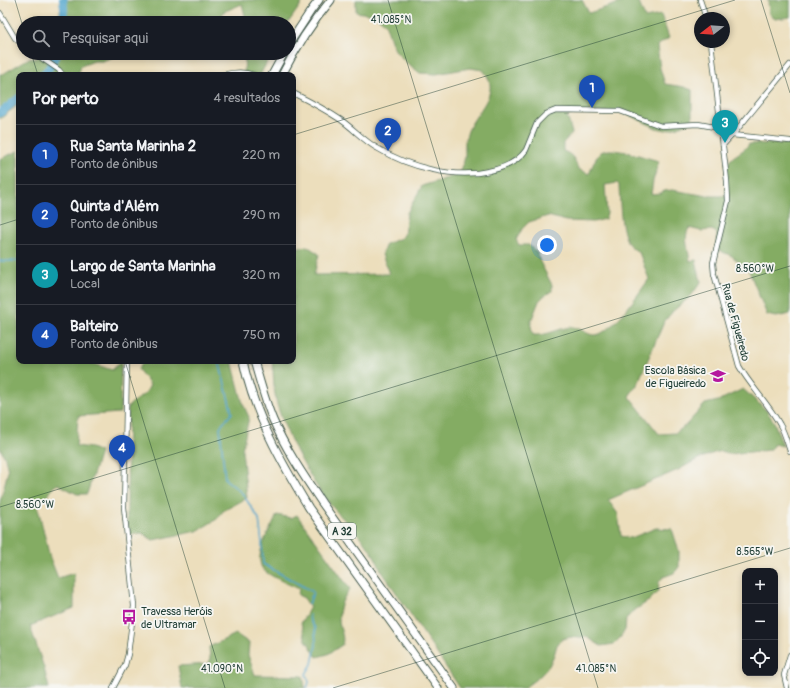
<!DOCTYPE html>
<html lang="pt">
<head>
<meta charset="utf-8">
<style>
  :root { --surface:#171b24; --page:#20242c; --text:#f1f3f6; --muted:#9ea1a6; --line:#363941; --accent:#0f766e }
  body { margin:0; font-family:Pangolin,sans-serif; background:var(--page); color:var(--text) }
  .controls { position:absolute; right:12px; bottom:12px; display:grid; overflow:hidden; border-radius:8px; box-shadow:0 2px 6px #0003 }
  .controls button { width:36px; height:36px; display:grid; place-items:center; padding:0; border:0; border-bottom:1px solid var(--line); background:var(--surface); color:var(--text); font:20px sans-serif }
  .compass { position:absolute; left:694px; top:12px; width:36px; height:36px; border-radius:50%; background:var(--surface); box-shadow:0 2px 6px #0003; rotate:253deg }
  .you { position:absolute; left:547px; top:245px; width:14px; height:14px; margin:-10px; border:3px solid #fff; border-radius:50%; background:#1a73e8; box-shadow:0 0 0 6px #1a73e833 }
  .badge { display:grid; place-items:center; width:26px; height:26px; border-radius:50%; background:var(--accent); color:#fff; font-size:13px; font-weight:700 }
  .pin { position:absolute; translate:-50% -33px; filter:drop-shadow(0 1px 2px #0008) }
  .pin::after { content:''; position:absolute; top:21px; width:14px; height:12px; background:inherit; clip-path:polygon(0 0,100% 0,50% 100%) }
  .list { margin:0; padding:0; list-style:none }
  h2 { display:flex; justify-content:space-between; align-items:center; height:52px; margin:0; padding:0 16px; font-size:17px }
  h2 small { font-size:13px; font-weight:400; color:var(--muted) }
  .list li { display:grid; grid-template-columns:26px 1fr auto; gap:12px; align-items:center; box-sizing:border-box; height:60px; padding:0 16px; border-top:1px solid var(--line) }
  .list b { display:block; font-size:15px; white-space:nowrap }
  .list p { margin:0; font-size:13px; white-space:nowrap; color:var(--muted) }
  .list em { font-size:13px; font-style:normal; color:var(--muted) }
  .icon { flex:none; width:22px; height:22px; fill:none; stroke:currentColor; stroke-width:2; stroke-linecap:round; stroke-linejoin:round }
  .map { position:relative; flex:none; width:790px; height:688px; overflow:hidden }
  .search { position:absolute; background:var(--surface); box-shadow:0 2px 6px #0003; left:16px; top:16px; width:280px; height:44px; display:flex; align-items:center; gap:10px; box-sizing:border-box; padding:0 14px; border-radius:22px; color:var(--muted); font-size:15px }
  .panel { position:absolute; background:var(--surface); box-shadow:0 2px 6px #0003; left:16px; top:72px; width:280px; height:292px; border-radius:8px }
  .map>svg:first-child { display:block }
  .forest { fill:#84ac64; stroke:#52744c; fill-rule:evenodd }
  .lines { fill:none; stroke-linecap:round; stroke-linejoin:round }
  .stream { stroke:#50a4cc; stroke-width:1.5 }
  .river { stroke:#50a4cc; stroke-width:8 }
  .minor-casing { stroke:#3e5548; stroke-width:6 }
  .highway-casing { stroke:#3e5548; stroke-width:9 }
  .minor { stroke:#fff; stroke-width:4.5 }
  .highway { stroke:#fff; stroke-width:7 }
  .ticks { fill:none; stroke:#1f3d34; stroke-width:1; stroke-opacity:0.45 }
  .labels { text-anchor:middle; stroke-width:3.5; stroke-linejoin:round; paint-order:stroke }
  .shield { fill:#f6f6f2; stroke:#60746d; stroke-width:1 }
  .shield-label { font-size:10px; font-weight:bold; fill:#1f3d34 }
  .street-label { font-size:11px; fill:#1f3d34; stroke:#f6f6f2 }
  .poi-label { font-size:11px; fill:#1f3d34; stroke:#f6f6f2; text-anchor:end }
  .ticks-label { font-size:10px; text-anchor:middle; fill:#1f3d34; stroke:#f6f6f2; stroke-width:3.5; stroke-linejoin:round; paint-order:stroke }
</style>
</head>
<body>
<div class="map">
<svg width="790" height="688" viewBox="0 0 790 688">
  <rect width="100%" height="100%" fill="#f6f6f2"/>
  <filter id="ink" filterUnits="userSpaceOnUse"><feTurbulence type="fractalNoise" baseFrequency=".025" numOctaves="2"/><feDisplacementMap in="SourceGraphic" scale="8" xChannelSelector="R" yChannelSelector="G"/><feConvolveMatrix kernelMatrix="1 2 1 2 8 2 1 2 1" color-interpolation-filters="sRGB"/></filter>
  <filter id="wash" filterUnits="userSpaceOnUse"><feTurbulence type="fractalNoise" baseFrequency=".012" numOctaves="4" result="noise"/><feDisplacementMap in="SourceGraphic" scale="16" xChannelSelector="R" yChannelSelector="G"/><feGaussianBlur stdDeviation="0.9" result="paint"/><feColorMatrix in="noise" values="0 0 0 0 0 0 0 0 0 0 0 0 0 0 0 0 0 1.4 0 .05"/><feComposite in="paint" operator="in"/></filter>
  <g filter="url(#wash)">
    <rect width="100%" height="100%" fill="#ecdebc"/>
    <g class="forest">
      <polygon points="61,0 304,0 288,23 247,23 242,4 223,12 220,23 57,23 61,7"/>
      <path d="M 356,0 L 582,0 L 589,13 L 629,0 L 638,0 L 645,18 L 661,15 L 669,38 L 657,46 L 660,68 L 665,84 L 684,87 L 692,90 L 692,121 L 678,127 L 666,130 L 656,128 L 623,112 L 574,113 L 567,116 L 572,133 L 563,143 L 563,151 C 572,154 575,159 578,169 L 589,174 C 592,168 594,160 599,154 C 607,143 646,158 659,161 L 653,181 L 651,194 L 661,193 L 664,191 L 672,190 L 708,196 L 726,196 C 726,184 723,166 732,158 C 738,153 744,151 749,144 L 790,143 L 790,314 L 776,317 L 767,315 L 749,271 L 732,256 L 716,249 L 717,233 L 712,230 L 701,231 L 689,228 C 683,237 689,251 690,261 L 696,260 L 701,282 L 691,296 L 673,311 L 664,322 L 637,385 L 629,396 L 659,434 L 676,433 L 687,424 L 705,404 L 718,401 L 743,389 L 766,410 L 774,422 L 783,446 L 774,444 L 770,450 L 730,454 L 721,451 L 714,453 L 698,459 L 678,470 L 608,500 L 618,514 L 621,536 L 631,538 L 656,528 L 672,529 L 679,551 L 679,567 L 674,573 L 663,577 L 659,582 L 658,591 L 650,600 L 632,612 L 626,619 L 625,630 L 620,638 L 614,644 L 601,646 L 587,637 L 571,637 L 562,639 L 557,645 L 554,655 L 549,666 L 540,676 L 524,688 L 460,688 L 381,570 C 368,538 345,524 325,498 C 308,475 282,428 276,400 C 273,387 274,374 272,361 L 293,361 L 293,248 L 307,246 L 319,254 L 314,275 L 389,274 L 382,254 L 386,244 L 401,238 L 404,235 L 407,213 L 422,186 L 460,174 C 462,168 464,162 465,156 C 465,149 464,141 467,134 C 473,112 504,94 483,70 L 470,68 L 436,74 L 420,73 L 407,63 L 396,52 L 391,41 L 385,23 L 375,15 L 356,12 ZM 617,183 L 619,185 C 620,202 620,224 626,239 C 628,245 633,249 639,252 L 649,279 C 639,293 613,332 596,335 C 587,336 580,326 570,327 C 557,329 547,336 533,335 L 531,326 L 531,321 L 539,301 L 544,296 L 552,291 L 552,285 L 540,262 L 537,253 L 529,245 L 519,245 L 516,240 L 522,229 L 529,222 L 548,216 L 566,221 L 594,222 L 605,219 L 607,214 L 605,185 Z"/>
      <polygon points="768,0 790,0 790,17 775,19 769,14"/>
      <polygon points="41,53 124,53 102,61 94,61 81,66 79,72 76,75 19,75 19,104 0,119 0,74 3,74 31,57 35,59"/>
      <polygon points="245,53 272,53 260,75 244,75"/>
      <polygon points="18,151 19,361 92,361 91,363 112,370 121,362 120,413 78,416 76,446 91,448 100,452 87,494 77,494 58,484 53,487 48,496 38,501 37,504 50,558 58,578 74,573 74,608 30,626 44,668 49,688 0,688 0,502 8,471 5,458 0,448 0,159"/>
      <path d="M 144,361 L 232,361 L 243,404 L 249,417 L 242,450 L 247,498 L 223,511 L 217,519 L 197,531 L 153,540 L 142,533 L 129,534 L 127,517 L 128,407 C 137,396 144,399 150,385 L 138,369 Z"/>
      <path d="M 277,515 L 291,518 L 297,515 L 350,589 C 341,600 337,612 340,627 C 342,634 344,638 342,645 L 328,654 L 317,657 L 306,640 L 301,623 L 310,607 L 304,598 L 298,595 L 299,589 C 291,585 266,575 262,568 C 254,553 271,528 277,515 Z"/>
      <polygon points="236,634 249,643 248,655 255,675 303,676 305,688 182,688 178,666 209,664 210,658 209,647"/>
    </g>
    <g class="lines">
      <g class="stream">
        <polyline points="0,261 16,261 19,260"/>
        <polyline points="219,361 232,413 220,427 225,479 242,493 259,519 262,543 263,564 313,592 309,604"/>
        <polyline points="307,688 309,682 306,674 312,664 316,645 315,628 310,621 309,615"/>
      </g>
      <g class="river">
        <polyline points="63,23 64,8 63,0"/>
        <polyline points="42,75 49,68 57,53"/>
        <polyline points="0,113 19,98"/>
      </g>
    </g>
  </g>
  <g filter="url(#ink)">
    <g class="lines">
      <g class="minor-casing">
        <g id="minor">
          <polyline points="700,0 706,18"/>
          <polyline points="0,13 15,38 23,45"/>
          <path d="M 711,42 L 727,181 L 728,201 L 713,263 L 714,274 L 739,366 C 751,387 769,404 780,425 C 785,433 787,443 790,451"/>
          <polyline points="34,53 59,70 63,75"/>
          <path d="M 223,75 C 234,72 243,71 254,75"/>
          <path d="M 293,93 C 309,101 326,110 341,120 C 354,129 364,141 377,148 C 408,167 454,179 489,171 C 503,168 518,162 526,150 L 537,123 L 546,114 L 556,110 L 620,111 L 661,126 L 698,124 L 720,128 L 732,135 L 790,141"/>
          <polyline points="723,145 735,132 790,65"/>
          <polyline points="113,688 125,665 128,654 134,606 124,507 127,361"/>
          <polyline points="787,688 784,675 790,655"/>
        </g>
      </g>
      <g class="highway-casing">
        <g id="highway">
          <polyline points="289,44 310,12 319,0"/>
          <polyline points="272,75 284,53"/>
          <path d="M 282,75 C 296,47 311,24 331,0"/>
          <path d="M 243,361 C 254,414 281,462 309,508 L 438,688"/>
          <path d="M 254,361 C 260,381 265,401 273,420 C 286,450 304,476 322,503 L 454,688"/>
        </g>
      </g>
      <use href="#minor" class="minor"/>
      <use href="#highway" class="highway"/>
    </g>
  </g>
  <path class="ticks" d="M 15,0 L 23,27M 388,0 L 598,688M 761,0 L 790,93M 31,53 L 38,75M 293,135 L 735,0M 0,225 L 19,219M 125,361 L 225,688M 0,507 L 790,266M 333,688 L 790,548"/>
  <defs>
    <g id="school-bare" transform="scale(1.2)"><path d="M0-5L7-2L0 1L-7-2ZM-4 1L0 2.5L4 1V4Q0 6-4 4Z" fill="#b5179e" stroke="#f6f6f2" stroke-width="2.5" paint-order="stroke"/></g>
    <g id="bus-bare" transform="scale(1.2)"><path d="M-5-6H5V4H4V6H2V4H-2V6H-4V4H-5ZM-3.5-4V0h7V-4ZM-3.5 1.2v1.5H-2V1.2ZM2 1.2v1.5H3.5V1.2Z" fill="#b5179e" stroke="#f6f6f2" stroke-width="2.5" paint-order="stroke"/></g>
  </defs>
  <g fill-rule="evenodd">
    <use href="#school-bare" x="718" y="376"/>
    <use href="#bus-bare" x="129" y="617"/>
  </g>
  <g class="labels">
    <rect class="shield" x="328" y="523" width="28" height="16" rx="3"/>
    <g class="shield-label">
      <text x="342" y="535">A 32</text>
    </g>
    <g class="street-label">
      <text transform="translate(736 322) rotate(75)" y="4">Rua de Figueiredo</text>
    </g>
    <g class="poi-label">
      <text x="706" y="374">Escola Básica<tspan x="706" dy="13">de Figueiredo</tspan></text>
      <text x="141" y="615" text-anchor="start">Travessa Heróis<tspan x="141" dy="13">de Ultramar</tspan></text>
    </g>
  </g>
  <g class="ticks-label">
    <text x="391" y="23">41.085°N</text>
    <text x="755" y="272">8.560°W</text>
    <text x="35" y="508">8.560°W</text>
    <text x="755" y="555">8.565°W</text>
    <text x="222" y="672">41.090°N</text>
    <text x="596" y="672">41.085°N</text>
  </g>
</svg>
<div class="controls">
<button>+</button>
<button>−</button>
<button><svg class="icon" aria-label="locate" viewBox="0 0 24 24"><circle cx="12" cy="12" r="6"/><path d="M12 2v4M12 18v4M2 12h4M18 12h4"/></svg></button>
</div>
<svg class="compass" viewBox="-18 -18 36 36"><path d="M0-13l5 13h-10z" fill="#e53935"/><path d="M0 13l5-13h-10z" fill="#9ea1a6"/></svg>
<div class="you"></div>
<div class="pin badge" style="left:592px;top:108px;background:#1a4fb4">1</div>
<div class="pin badge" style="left:388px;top:151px;background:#1a4fb4">2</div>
<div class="pin badge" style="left:725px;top:143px;background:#0f9aa8">3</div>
<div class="pin badge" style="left:122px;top:468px;background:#1a4fb4">4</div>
<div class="search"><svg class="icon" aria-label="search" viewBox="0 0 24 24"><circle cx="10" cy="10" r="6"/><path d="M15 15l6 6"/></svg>Pesquisar aqui</div>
<section class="panel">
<h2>Por perto<small>4 resultados</small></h2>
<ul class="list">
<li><span class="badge" style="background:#1a4fb4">1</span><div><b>Rua Santa Marinha 2</b><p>Ponto de ônibus</p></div><em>220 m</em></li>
<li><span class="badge" style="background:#1a4fb4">2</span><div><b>Quinta d'Além</b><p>Ponto de ônibus</p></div><em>290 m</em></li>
<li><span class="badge" style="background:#0f9aa8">3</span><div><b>Largo de Santa Marinha</b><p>Local</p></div><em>320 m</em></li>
<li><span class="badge" style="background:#1a4fb4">4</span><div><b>Balteiro</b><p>Ponto de ônibus</p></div><em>750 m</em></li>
</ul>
</section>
</div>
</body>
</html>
